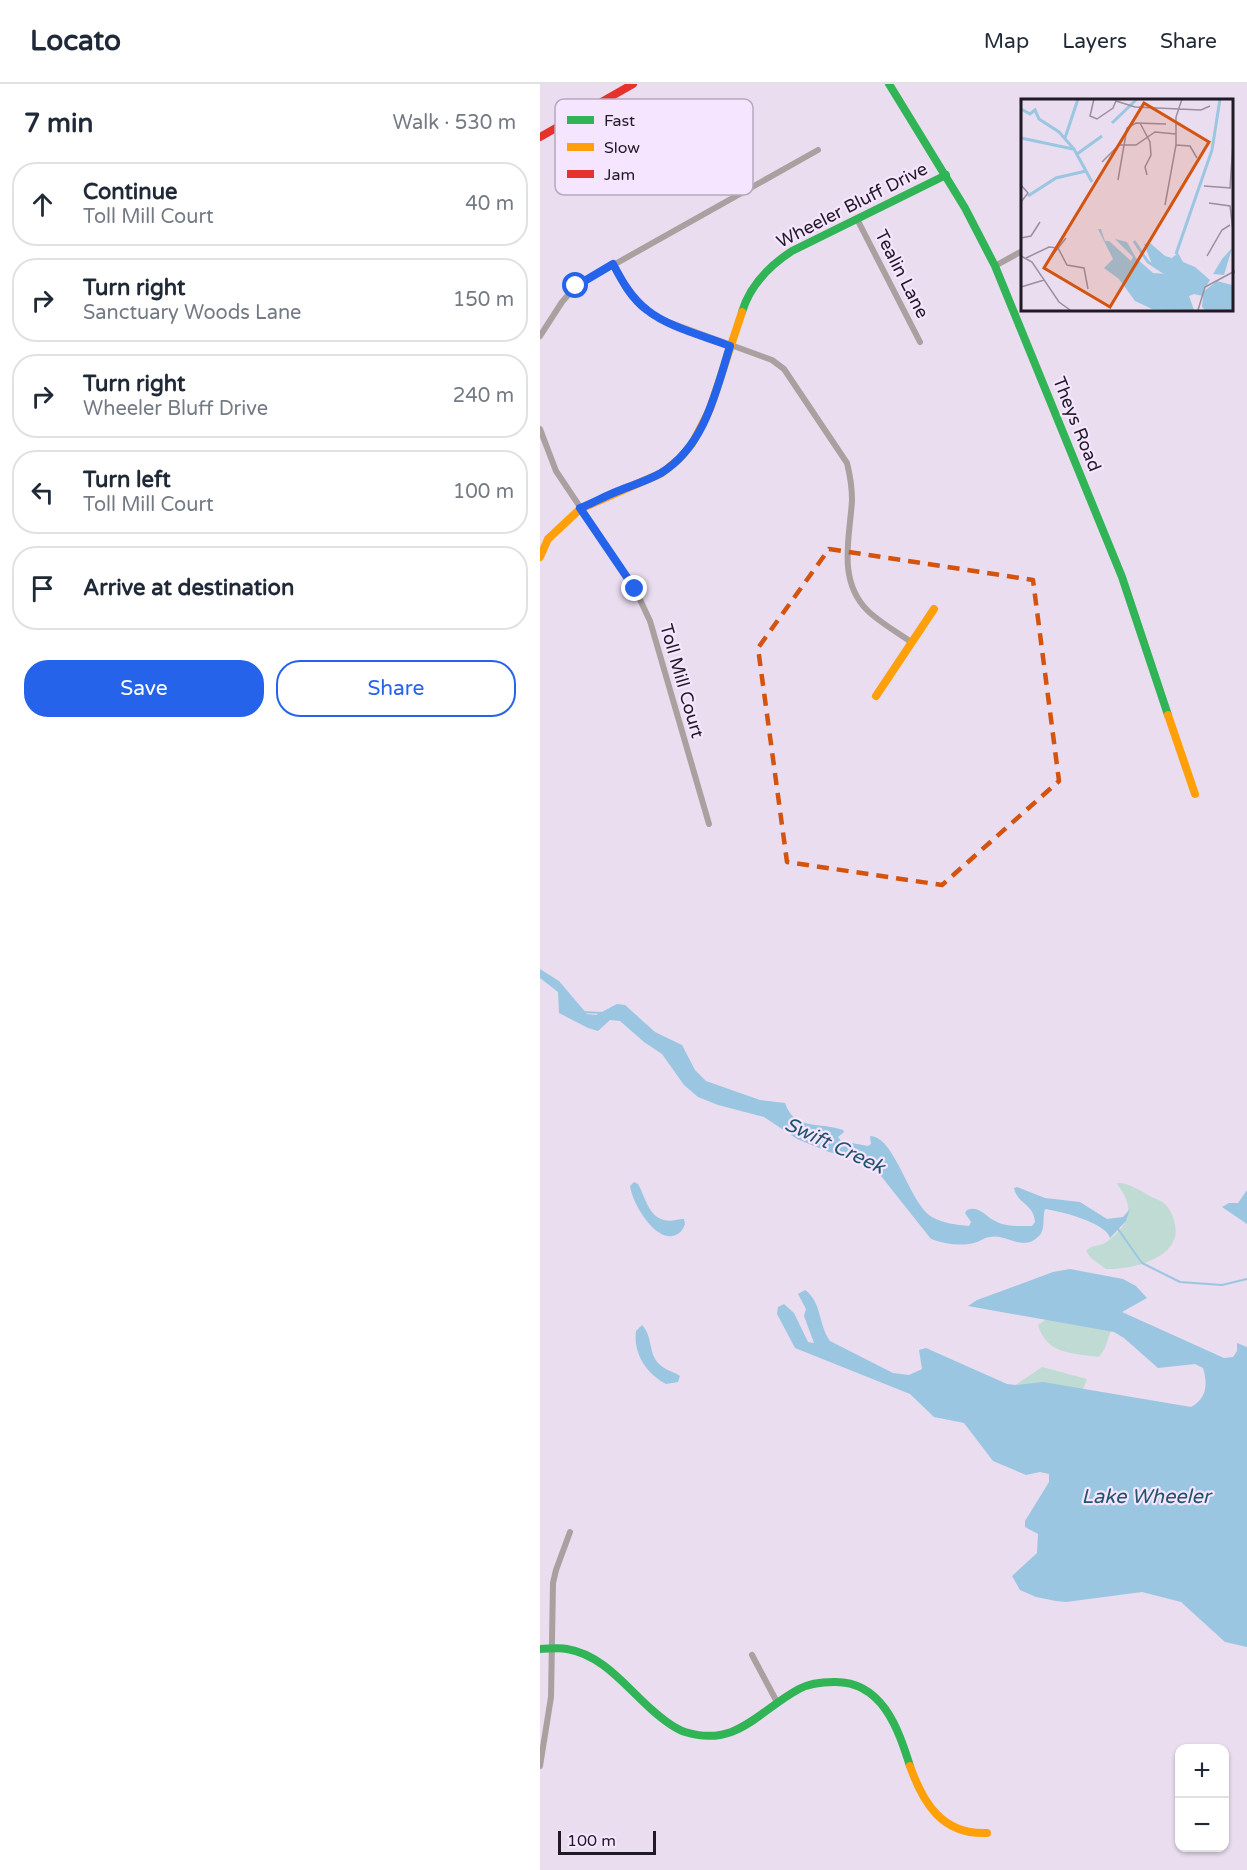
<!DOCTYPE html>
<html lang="en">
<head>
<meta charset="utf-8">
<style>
  :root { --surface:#fff; --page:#f6f6f7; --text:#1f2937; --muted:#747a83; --line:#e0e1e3; --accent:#2563eb }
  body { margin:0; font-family:"Varela Round",sans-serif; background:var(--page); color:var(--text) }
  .controls { position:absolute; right:18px; bottom:18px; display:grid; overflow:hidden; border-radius:12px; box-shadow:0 2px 4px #0004 }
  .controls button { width:54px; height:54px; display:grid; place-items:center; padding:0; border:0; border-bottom:2px solid var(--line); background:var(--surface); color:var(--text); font:30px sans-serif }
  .scale { position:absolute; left:18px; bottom:15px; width:98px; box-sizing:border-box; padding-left:6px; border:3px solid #211925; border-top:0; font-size:16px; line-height:21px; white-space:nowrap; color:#211925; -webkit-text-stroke:4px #f6e5ff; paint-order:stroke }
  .stop { position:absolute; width:18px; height:18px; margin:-14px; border:4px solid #2563eb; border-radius:50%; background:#fff }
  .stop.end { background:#2563eb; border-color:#fff; box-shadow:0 2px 6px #0008 }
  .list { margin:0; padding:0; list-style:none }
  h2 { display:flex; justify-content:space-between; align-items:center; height:78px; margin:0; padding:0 24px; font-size:26px }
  h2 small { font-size:20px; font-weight:400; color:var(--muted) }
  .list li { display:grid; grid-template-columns:39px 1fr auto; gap:18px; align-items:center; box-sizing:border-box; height:84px; margin:0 12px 12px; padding:0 12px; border:2px solid var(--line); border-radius:24px }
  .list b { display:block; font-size:22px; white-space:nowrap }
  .list p { margin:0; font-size:20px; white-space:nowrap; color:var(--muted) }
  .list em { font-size:20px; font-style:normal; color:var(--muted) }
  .actions { display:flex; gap:12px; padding:18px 24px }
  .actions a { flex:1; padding:14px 0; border:2px solid var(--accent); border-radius:24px; text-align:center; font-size:21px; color:var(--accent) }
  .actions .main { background:var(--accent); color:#fff }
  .icon { flex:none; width:33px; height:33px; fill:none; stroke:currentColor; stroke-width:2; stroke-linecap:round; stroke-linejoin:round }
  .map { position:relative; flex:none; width:707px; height:1786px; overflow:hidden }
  header { display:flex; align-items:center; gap:36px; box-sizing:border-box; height:84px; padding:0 30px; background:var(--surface); border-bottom:2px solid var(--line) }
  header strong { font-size:28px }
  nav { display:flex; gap:33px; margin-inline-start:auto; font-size:21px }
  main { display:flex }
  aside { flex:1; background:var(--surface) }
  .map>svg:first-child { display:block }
  .green { fill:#c0dbd3 }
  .water { fill:#9bc6e2 }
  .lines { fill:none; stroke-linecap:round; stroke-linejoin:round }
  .stream { stroke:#9bc6e2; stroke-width:2 }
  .street { stroke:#aaa09f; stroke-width:6 }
  .fast { stroke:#30b455; stroke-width:8 }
  .slow { stroke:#ff9f0a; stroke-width:8 }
  .jam { stroke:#e5322d; stroke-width:8 }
  .route { stroke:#2563eb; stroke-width:8 }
  .marked { fill:none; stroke:#d4530e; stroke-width:4.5; stroke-dasharray:12 8; stroke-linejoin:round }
  .labels { text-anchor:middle; stroke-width:4.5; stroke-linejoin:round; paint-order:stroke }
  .street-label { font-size:18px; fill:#211925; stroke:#f6e5ff }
  .water-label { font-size:20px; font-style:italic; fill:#20546b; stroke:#f6e5ff }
  .inset-river { fill:none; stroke:#9bc6e2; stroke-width:3 }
  .inset-road { fill:none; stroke:#998f9e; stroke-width:1.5 }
  .view { fill:#d4530e; fill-opacity:0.15; stroke:#d4530e; stroke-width:3 }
  .inset-edge { fill:none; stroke:#211925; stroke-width:3 }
  .key { fill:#f6e5ff; stroke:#b6a8be; stroke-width:1.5 }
  .key-label { font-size:16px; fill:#211925 }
</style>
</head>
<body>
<header>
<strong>Locato</strong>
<nav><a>Map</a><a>Layers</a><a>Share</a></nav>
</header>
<main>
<aside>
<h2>7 min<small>Walk · 530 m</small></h2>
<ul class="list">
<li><svg class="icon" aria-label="ahead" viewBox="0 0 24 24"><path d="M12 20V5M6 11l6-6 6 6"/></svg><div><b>Continue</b><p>Toll Mill Court</p></div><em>40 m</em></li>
<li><svg class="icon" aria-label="right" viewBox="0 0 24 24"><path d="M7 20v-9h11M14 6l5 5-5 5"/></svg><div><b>Turn right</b><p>Sanctuary Woods Lane</p></div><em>150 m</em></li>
<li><svg class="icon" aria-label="right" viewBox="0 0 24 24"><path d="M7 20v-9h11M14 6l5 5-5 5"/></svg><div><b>Turn right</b><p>Wheeler Bluff Drive</p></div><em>240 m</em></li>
<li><svg class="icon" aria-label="left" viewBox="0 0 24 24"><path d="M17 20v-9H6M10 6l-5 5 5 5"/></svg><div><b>Turn left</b><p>Toll Mill Court</p></div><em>100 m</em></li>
<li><svg class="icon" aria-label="arrive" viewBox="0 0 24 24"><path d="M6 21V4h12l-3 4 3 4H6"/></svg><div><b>Arrive at destination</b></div></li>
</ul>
<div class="actions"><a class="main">Save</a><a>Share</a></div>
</aside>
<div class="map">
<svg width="707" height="1786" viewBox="0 0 707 1786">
  <rect width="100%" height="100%" fill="#e9ddef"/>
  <g class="green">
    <path d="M 578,1099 C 589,1099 599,1106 608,1111 C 613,1114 620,1116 625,1120 C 630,1125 634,1134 635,1141 C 642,1174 591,1186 566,1185 L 551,1174 L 546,1167 C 552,1160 561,1163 568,1157 C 590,1139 596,1124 577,1100 Z"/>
    <path d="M 515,1229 L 572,1243 L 565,1264 L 559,1273 C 533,1269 507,1271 498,1241 Z"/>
    <polygon points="502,1283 547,1295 544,1303 529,1321 474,1302"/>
  </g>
  <g class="water">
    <path d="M 0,885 L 19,897 L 47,930 L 56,931 L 77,920 L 85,921 L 115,948 L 142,961 L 155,986 L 166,997 L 220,1016 L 245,1019 C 254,1047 282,1038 303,1046 L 304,1048 L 298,1053 L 301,1057 L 328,1062 L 331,1060 L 330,1052 C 355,1052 369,1119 392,1133 C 402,1139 417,1141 429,1142 L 431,1138 L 425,1129 L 427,1126 C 440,1121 446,1134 457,1138 C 467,1143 481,1142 492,1142 L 495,1138 C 494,1120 477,1120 474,1104 L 477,1103 L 505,1114 L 540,1118 L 567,1135 L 583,1133 L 590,1125 L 586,1137 L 570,1154 C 567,1139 520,1127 505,1125 C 502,1133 506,1145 499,1152 C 482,1169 467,1149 450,1153 C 445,1153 441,1157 437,1158 C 422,1163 405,1160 391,1155 L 337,1087 L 323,1076 L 289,1068 L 257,1055 L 224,1033 L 178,1021 L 158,1013 L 144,1001 L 122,970 L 104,958 L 80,937 L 70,936 L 58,947 L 48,944 L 19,929 L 18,908 L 0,894 Z"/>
    <path d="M 94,1098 L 98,1100 C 105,1112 108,1132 124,1136 C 131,1138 138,1135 144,1135 L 145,1140 C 143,1146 139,1151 132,1152 C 113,1155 92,1118 90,1102 Z"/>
    <polygon points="707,1106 707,1140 682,1123 689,1119 698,1119"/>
    <path d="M 530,1185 L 583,1195 L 596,1202 L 607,1214 L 582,1228 L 684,1274 L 693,1273 L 697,1267 L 697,1259 L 707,1263 L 707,1563 L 685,1558 L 641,1518 L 602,1508 L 526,1518 L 516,1517 L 496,1513 L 480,1506 L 472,1492 L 497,1469 L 498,1450 L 485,1443 L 485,1437 L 509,1398 L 509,1390 L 500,1388 L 486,1391 L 453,1377 L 424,1339 L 394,1333 L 370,1310 L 255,1264 L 237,1230 L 238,1223 L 244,1220 L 254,1229 L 268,1258 L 274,1259 L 264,1232 L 266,1225 L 258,1210 L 265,1206 C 282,1218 278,1240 290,1257 L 353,1289 L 369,1291 L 382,1285 L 379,1266 L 386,1264 L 467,1300 L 475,1301 L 503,1298 L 651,1323 C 667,1314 668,1300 663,1284 L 655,1280 L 618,1284 L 584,1254 L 574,1248 L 428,1222 L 437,1216 L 513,1188 Z"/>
    <path d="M 102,1241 C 113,1252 108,1269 119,1280 C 125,1286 134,1288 140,1292 L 138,1298 L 126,1300 C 107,1290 93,1270 96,1247 Z"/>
  </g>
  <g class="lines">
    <g class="stream">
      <polyline points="42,928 63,929"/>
      <polyline points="575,1144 578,1145 602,1179 640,1198 682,1201 707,1195"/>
    </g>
    <g class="street">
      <polyline points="317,135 380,258"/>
      <path d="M 73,180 C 86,203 98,221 120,235 L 232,276 L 244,285 L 307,379 C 310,391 312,403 312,416 C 310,453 297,495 327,526 C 339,538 357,548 371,558"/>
      <polyline points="455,182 482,167"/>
      <polyline points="690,187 692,188"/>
      <polyline points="0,252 22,218 36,202 278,66"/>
      <polyline points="0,345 16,387 95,505 110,537 169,740"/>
      <polyline points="212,1571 237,1618"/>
      <polyline points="0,1682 11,1613 13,1499 16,1486 30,1448"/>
    </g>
    <g class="fast">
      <polyline points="349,0 425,124 455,182 582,493 628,631"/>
      <path d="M 202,228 C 210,201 229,182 252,167 L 406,91"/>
      <path d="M 0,1565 C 9,1565 19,1563 27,1565 C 63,1571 86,1603 111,1625 C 121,1634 133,1644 145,1648 C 197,1664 218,1627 259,1605 C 270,1599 282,1598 294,1598 C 342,1597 358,1644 370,1682"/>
    </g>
    <g class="slow">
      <polyline points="0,473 8,455 40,425 122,389 140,374 152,360 170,325 202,228"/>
      <polyline points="336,612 394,525"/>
      <polyline points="628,631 655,710"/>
      <path d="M 370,1682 C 383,1719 402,1751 447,1749"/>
    </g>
    <polyline class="jam" points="0,53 93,0"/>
  </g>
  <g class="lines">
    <path class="route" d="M 36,202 L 73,180 C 82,197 91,214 107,226 C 128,243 164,252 190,262 C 176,307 165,362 121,389 C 107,397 92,401 78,407 C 65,412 53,419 40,424 L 95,505"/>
  </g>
  <path class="marked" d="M 289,465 L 493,496 L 519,697 L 402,801 L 247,778 L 218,564 Z"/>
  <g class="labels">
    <g class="street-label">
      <text transform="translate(312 121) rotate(-27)" y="6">Wheeler Bluff Drive</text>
      <text transform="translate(362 190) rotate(63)" y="6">Tealin Lane</text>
      <text transform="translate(537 340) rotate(68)" y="6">Theys Road</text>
      <text transform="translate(142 597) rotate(74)" y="6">Toll Mill Court</text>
    </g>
    <g class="water-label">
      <text transform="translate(295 1061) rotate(25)" y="7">Swift Creek</text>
      <text x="606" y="1419">Lake Wheeler</text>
    </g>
  </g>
  <g transform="translate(481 15)">
    <rect width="212" height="212" fill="#e9ddef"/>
    <path d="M 77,130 L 80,130 L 84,142 L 88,142 L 110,162 L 112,158 L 94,140 L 106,143 L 115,159 L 132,174 L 146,175 L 131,165 L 123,145 L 129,144 L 144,157 L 151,159 L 157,154 L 162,163 L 174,168 L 189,181 L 182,193 L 196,182 L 211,186 L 211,211 L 184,211 L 181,208 L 182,197 L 173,195 L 168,197 L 173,211 L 131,210 L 114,202 L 98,180 L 83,169 L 92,160 ZM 211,149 L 203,176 L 192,175 L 201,160 Z" fill="#9bc6e2"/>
    <path class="inset-river" d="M 0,10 L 9,15 L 14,11 L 18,20 L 38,33 L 53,50 L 71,83M 91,24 L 116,0M 0,39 L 52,50M 44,39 L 57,0M 56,55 L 81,37M 7,97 L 35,79 L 65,72M 113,142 L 127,163 L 147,176M 155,155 L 191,51 L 199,0"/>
    <path class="inset-road" d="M 73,0 L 69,17 L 76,20 L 92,9 L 95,2 L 114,8 L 180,11 L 189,7M 119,24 L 129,43 L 130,56 L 124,68 L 126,76M 155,46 L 169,47 L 176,59M 81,63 L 98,46 L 115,46 L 134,33 L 155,35M 97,81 L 106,29 L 115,24 L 145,25M 0,86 L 7,94 L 0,103M 183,87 L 210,89M 209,89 L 212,44M 188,104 L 209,107 L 212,131M 144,106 L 155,46 L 155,18 L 161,0M 0,139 L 10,137 L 19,123M 0,157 L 11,163 L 38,203 L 49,211M 186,157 L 201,131 L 209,126M 5,159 L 28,148 L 37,149 L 46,166 L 63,169 L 67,190M 27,162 L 45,139M 0,188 L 23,181M 177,211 L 184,188 L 212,173"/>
    <path class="view" d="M 123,4 L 188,43 L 89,208 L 23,169 Z"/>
    <rect width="212" height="212" class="inset-edge"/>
  </g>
  <rect x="15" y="15" width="198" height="96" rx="9" class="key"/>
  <rect x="27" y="32" width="27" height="8" fill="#30b455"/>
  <rect x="27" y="59" width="27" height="8" fill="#ff9f0a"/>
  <rect x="27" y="86" width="27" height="8" fill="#e5322d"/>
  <g class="key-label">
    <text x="64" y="42">Fast</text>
    <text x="64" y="69">Slow</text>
    <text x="64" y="96">Jam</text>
  </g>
</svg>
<div class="controls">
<button>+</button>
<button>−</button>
</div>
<div class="scale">100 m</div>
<div class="stop" style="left:36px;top:202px"></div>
<div class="stop end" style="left:95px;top:505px"></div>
</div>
</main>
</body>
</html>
